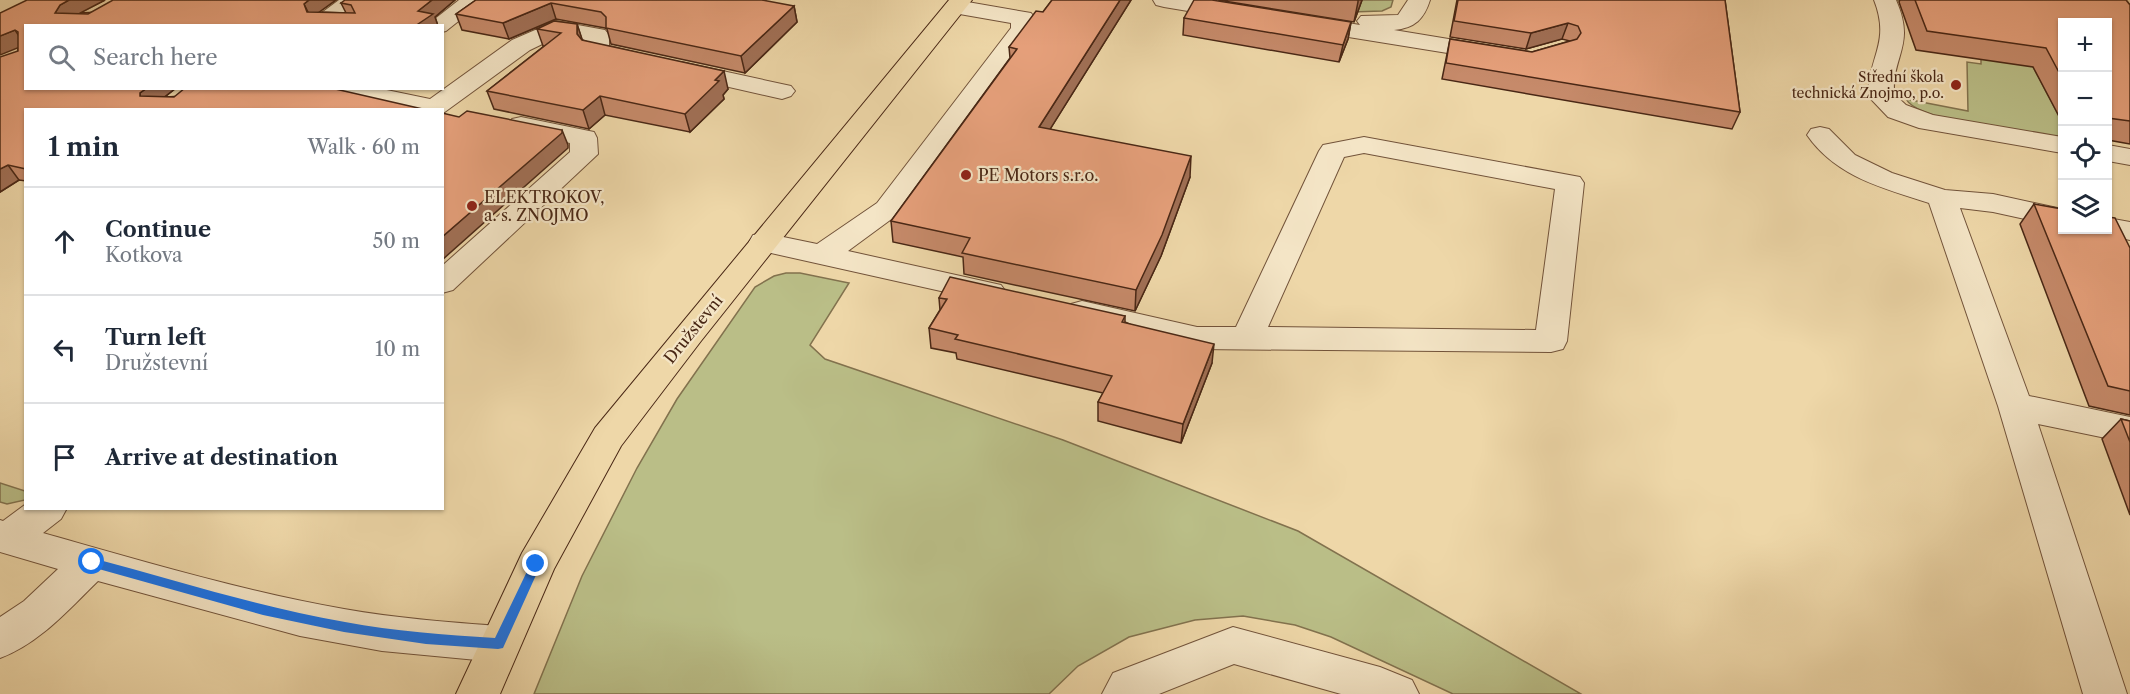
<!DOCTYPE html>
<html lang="en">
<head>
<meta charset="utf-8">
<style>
  :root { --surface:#fff; --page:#f2f2f3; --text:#1f2937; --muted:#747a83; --line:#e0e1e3 }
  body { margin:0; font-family:"Libre Caslon Text",serif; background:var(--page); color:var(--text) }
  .controls { position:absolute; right:18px; top:18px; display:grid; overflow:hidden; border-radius:0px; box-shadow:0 2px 4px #0004 }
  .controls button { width:54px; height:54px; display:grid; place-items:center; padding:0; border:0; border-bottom:2px solid var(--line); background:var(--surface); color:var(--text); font:30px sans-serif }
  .stop { position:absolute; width:18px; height:18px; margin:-14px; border:4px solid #1a73e8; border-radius:50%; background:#fff }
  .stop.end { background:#1a73e8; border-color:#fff; box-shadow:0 2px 6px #0008 }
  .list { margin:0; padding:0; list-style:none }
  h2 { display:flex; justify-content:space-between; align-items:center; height:78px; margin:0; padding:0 24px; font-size:26px }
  h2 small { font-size:20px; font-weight:400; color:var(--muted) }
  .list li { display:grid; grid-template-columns:39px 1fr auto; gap:18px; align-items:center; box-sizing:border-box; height:108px; padding:0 24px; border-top:2px solid var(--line) }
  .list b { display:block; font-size:22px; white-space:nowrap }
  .list p { margin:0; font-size:20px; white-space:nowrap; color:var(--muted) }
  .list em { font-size:20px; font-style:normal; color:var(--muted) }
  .icon { flex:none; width:33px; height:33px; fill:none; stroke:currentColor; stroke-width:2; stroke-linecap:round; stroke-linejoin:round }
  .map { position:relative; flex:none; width:2130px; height:694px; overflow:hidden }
  .search { position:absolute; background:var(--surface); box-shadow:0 2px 4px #0004; left:24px; top:24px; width:420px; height:66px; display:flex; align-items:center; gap:15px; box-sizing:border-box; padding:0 21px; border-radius:0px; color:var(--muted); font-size:22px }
  .panel { position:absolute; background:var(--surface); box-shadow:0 2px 4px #0004; left:24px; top:108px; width:420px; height:402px; border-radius:0px }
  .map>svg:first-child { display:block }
  .green { fill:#babe87; stroke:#82724e; stroke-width:1.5 }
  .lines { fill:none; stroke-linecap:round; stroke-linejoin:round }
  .minor-casing { stroke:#72533a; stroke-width:2 }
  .major-casing { stroke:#492715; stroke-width:2 }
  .minor { fill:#f4e5c6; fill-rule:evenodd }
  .major { fill:#eed7a8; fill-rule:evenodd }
  .wall { fill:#c68a6a; stroke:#492715; stroke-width:1.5 }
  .shaded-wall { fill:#a17056; stroke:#492715; stroke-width:1.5 }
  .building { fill:#e6a07b; stroke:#492715; stroke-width:1.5 }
  .route { fill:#1a73e8 }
  .poi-dot { fill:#8f2418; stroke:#f4e5c6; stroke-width:2 }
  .labels { text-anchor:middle; stroke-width:4.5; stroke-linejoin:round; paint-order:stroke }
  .far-poi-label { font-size:14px; fill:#492715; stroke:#f4e5c6; text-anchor:end }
  .poi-label { font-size:16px; fill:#492715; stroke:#f4e5c6; text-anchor:start }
  .street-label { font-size:16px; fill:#492715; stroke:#f4e5c6 }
</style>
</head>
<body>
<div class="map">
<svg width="2130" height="694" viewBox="0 0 2130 694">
  <rect width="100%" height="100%" fill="#eed7a8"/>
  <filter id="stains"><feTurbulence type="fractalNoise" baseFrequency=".00333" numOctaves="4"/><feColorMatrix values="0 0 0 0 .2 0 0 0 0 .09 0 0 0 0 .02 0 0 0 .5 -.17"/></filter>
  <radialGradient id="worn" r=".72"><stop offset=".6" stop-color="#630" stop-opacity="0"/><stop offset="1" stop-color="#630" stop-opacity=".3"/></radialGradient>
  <g class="green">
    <polygon points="1362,0 1393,0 1391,7 1382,11 1352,12"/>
    <path d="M 1894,0 L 1998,0 L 2062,122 L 2062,137 C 2033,133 1919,123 1906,99 L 1968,111 L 1967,62 L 1981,64 L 1981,59 L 1964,10 Z"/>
    <polygon points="786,273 800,273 849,283 810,345 825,359 1063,440 1298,531 1581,694 1453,694 1331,637 1295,625 1243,616 1195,620 1129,637 1078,666 1049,694 534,694 582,576 637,468 677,399 755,287 774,276"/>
    <polygon points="0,483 25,491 25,500 7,504 0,502"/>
  </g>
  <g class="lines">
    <g class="minor-casing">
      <g id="minor">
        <polygon points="339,0 366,0 343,18 356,21 360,26 316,25 312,20"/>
        <polygon points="459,0 485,0 446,31 442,32 442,26 426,26"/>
        <polygon points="956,0 1031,13 1035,18 1035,29 897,215 848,251 1001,285 1006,292 1001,299 990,302 753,249 749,242 753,235 764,233 817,244 877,203 1011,28 1011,23 948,12 944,7 948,2"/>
        <polygon points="1153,0 1206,0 1244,7 1248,12 1244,17 1236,19 1164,7 1156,5"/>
        <path d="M 1408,0 L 1430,0 C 1424,19 1415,28 1394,30 L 1491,46 L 1500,48 L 1503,53 L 1500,58 L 1491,60 L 1305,30 L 1297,28 L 1293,23 L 1297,18 L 1305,16 L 1360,25 L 1357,21 L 1361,16 L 1398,15 Z"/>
        <path d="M 1874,0 L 1896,0 C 1916,45 1892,55 1894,94 L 1906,105 L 1933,115 L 2062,137 L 2062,153 L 1919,128 L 1888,117 L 1868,96 C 1868,57 1891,43 1874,0 Z"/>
        <polygon points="556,21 605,30 609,35 609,46 642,54 645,59 642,64 633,66 588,56 585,51 585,40 559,36 530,50 442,114 442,110 404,110 335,96 326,93 323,88 377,88 430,99 512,40"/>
        <polygon points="681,62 791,86 795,91 791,96 782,99 672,74 669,69 672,64"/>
        <polygon points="521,117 594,132 597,138 598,154 453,290 442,293 442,266 570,152 570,143 512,131 508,125 512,119"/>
        <path d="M 1820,127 L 1829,129 L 1855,155 L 1892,173 L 1945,190 L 1993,194 L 2062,209 L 2062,227 L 1993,212 L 1960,208 L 2029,396 L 2130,417 L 2130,443 L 2038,424 L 2127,694 L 2083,694 L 1998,406 L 1929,203 C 1883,188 1836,177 1807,135 L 1811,129 Z"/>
        <path d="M 1364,137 L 1580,177 L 1584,183 L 1567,341 L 1563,349 L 1551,352 L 1197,349 L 1071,320 L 1066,312 L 1071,304 L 1082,301 L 1197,327 L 1236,327 L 1319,151 L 1323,145 ZM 1364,153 L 1555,189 L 1536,330 L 1268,327 L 1344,157 Z"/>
        <polygon points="2108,145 2130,149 2130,165 2108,161"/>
        <polygon points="2108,218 2130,222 2130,240 2098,233 2095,230 2108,230"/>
        <path d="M 26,504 L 26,508 L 67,508 L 61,519 L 43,533 C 142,561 242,591 344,609 C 395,618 447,622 498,626 L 513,631 L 519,644 L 513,657 L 498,662 L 382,651 L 300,636 L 98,581 C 69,609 39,644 0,658 L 0,617 L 24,601 L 58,569 L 0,552 L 0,520 L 3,521 Z"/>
        <polygon points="1233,627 1380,667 1412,680 1419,694 1341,694 1234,664 1159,694 1102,694 1113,673"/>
      </g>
    </g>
    <g class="major-casing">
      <polygon id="major" points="949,0 972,0 701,341 621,446 554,569 500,694 456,694 522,553 595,428"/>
    </g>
    <use href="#minor" class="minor"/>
    <use href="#major" class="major"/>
  </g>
  <g class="wall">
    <polygon points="105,0 79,13 336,0 319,12 346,13 341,3 455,0 435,17 438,26 26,26 176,88 165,97 331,88 26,110 26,181 19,180 0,192 18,48 0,13"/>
    <polygon points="476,0 794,6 797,22 745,73 611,44 607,29 605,28 556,19 509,39 462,30 456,14"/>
    <polygon points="1052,0 1131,0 1050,129 1190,177 1161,256 1135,311 964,274 963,257 893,242 891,221 1010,58 1009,47 1043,12"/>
    <polygon points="1218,0 1362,0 1354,22"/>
    <polygon points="1457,0 1725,0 1740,112 1732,129 1442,79 1450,39 1532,52 1570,41 1562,39 1526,49 1450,37"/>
    <polygon points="1900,0 2126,0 2130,5 2130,144 2108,140 2108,22 2062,22 2062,122 2033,67 1916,50 1899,2"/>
    <polygon points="1184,18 1351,22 1348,39 1339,62 1183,35"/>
    <polygon points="577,24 582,40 728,89 723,95 724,99 690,132 605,115 589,129 494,109 487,91 544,46 543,46 537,29"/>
    <polygon points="2034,204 2130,248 2130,415 2089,406 2020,224"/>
    <polygon points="939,298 1125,316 1125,322 1212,363 1181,443 1098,421 1098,402 1103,393 957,359 956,353 931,348 929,328 940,310"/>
    <polygon points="2121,419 2130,421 2130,515 2102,439"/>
  </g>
  <g class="shaded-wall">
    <polygon points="69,0 105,0 69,19 55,13 60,5"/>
    <polygon points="309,0 336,0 311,18 304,4"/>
    <polygon points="432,0 455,0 435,17 438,26 415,26 418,11"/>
    <polygon points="1120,0 1131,0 1039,147 1039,127"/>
    <polygon points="1358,0 1362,0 1354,22 1358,2"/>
    <polygon points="551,3 556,19 509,39 503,23"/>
    <polygon points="794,6 797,22 745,73 741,56"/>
    <polygon points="1351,22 1348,39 1339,62 1343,45"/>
    <polygon points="1568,23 1562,39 1526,49 1531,33"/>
    <polygon points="577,24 583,42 577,34"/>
    <polygon points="15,30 25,45 0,55 0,36"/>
    <polygon points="724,71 728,89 723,95 724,99 690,132 685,114 715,80"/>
    <polygon points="147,88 176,88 150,108 140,96 140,93"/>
    <polygon points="600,96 605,115 589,129 583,110"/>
    <polygon points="562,130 568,145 568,148 442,260 442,237"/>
    <polygon points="1191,156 1190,177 1161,256 1135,311 1136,290"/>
    <polygon points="8,165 19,180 0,192 0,169"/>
    <polygon points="1214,344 1212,363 1181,443 1183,424"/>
  </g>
  <g class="building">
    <polygon points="27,0 69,0 60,5 55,13 88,14 113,0 309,0 304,4 307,12 355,13 351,5 341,3 345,0 432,0 418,11 433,14 415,26 26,26 26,88 147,88 140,93 140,96 174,97 185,88 331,88 427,110 26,110 26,169 8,165 0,169 0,57 18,51 18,32 15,30 0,36 0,13"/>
    <polygon points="476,0 762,0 794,6 741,56 606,28 606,17 601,12 551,3 503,23 456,14"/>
    <polygon points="1052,0 1120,0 1039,127 1191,156 1162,235 1136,290 962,253 970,238 891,221 1017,49 1009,47 1036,11 1043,12"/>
    <polygon points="1194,0 1212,0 1351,22 1343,45 1184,18"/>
    <polygon points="1458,0 1725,0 1740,112 1446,63 1450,39 1532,52 1577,39 1581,33 1578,26 1568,23 1531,33 1454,21"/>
    <polygon points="1915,0 2126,0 2130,5 2130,121 2108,118 2108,22 2062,22 2062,78 2046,48 1927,31"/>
    <polygon points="554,21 577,24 577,34 582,40 724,71 715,80 719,81 685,114 600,96 583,110 487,91 561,33 537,29"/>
    <polygon points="467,111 562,130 562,133 442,237 442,113 459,117"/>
    <polygon points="2034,204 2062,209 2062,230 2108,230 2108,217 2115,218 2130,248 2130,391 2108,386"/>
    <polygon points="950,277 1125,316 1122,322 1214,344 1183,424 1098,402 1112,376 955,339 958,335 929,328 947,299 939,298"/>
    <polygon points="2121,419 2130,421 2130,442"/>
  </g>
  <path class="route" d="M 92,558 C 175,580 259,607 345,622 C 394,631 445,635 495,638 L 532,561 L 540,561 L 541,564 L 503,648 L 498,649 L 426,644 L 344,632 L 263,615 L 88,566 L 88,559 Z"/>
  <g class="poi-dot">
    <circle cx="1956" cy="85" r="6"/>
    <circle cx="966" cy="175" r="6"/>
    <circle cx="472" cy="206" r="6"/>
  </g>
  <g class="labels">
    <g class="far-poi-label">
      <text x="1944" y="82">Střední škola<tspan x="1944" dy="16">technická Znojmo, p.o.</tspan></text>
    </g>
    <g class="poi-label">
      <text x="978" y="181">PE Motors s.r.o.</text>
      <text x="484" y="203">ELEKTROKOV,<tspan x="484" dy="18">a. s. ZNOJMO</tspan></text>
    </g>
    <g class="street-label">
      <text transform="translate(693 329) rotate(-51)" y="6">Družstevní</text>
    </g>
  </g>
  <rect width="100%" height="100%" filter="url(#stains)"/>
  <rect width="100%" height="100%" fill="url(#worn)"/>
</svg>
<div class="controls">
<button>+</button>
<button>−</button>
<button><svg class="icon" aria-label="locate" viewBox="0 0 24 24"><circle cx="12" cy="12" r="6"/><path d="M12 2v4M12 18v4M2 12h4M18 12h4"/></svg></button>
<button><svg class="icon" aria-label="layers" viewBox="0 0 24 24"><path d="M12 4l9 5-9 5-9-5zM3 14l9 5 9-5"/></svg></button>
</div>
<div class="stop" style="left:92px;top:562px"></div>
<div class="stop end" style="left:536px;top:564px"></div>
<div class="search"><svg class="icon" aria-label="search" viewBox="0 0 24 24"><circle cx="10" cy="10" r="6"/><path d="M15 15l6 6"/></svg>Search here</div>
<section class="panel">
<h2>1 min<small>Walk · 60 m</small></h2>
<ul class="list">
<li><svg class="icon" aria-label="ahead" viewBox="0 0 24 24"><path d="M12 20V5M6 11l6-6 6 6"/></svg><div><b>Continue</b><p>Kotkova</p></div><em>50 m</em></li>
<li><svg class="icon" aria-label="left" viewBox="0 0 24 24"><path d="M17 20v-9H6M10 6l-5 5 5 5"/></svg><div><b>Turn left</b><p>Družstevní</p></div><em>10 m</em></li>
<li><svg class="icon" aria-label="arrive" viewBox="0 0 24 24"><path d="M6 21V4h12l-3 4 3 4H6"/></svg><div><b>Arrive at destination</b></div></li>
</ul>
</section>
</div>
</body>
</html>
